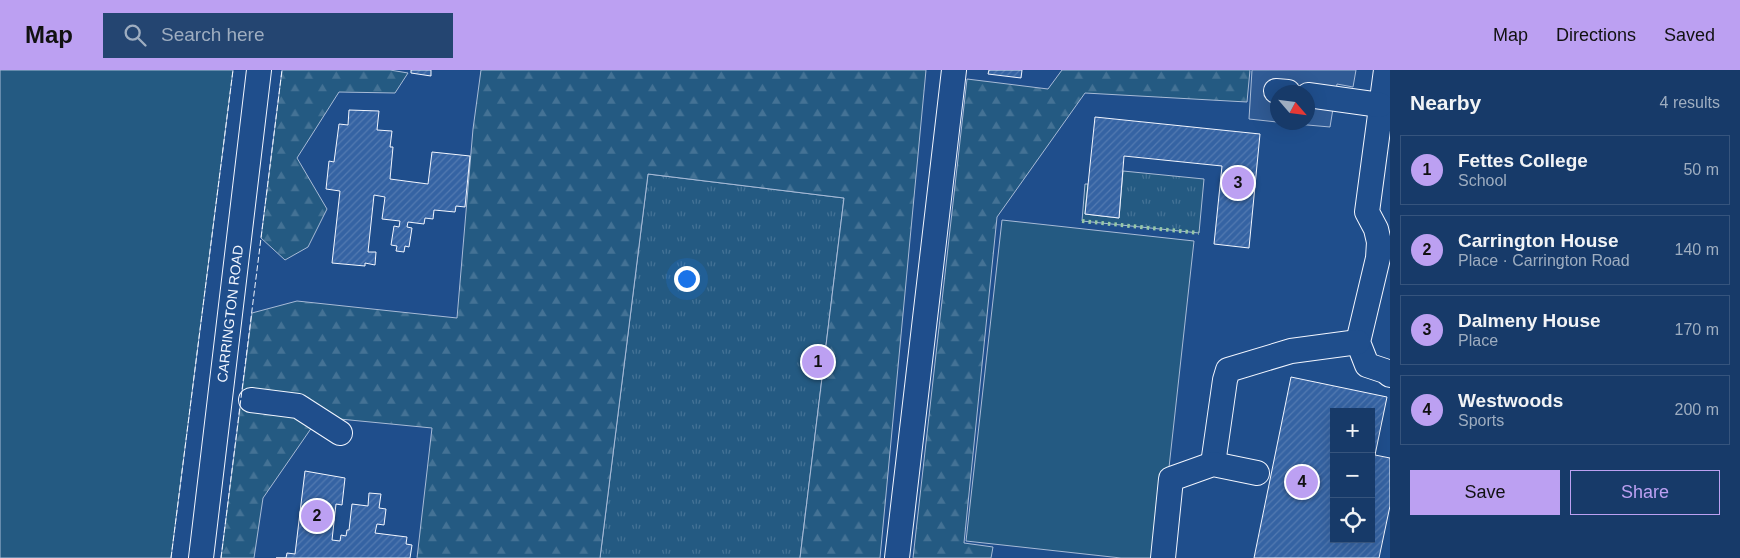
<!DOCTYPE html>
<html lang="en">
<head>
<meta charset="utf-8">
<style>
  :root { --surface:#173a69; --page:#244571; --text:#f1f3f6; --muted:#9eadc0; --line:#36547d; --accent:#bca0f2 }
  body { margin:0; font-family:Arial,sans-serif; background:var(--page); color:var(--text) }
  .controls { position:absolute; right:15px; bottom:15px; display:grid; overflow:hidden; border-radius:0px; box-shadow:0 5px 20px #0002 }
  .controls button { width:45px; height:45px; display:grid; place-items:center; padding:0; border:0; border-bottom:1px solid var(--line); background:var(--surface); color:var(--text); font:25px sans-serif }
  .compass { position:absolute; left:1270px; top:15px; width:45px; height:45px; border-radius:50%; background:var(--surface); box-shadow:0 5px 20px #0002; rotate:118deg }
  .you { position:absolute; left:686px; top:208px; width:18px; height:18px; margin:-12px; border:4px solid #fff; border-radius:50%; background:#1a73e8; box-shadow:0 0 0 8px #1a73e833 }
  .badge { display:grid; place-items:center; width:32px; height:32px; border-radius:50%; background:var(--accent); color:#111; font-size:16px; font-weight:700 }
  .pin { position:absolute; translate:-50% -50%; border:2px solid #fff; box-shadow:0 1px 5px #0006 }
  .list { margin:0; padding:0; list-style:none }
  h2 { display:flex; justify-content:space-between; align-items:center; height:65px; margin:0; padding:0 20px; font-size:21px }
  h2 small { font-size:16px; font-weight:400; color:var(--muted) }
  .list li { display:grid; grid-template-columns:32px 1fr auto; gap:15px; align-items:center; box-sizing:border-box; height:70px; margin:0 10px 10px; padding:0 10px; border:1px solid var(--line); border-radius:0px }
  .list b { display:block; font-size:19px; white-space:nowrap }
  .list p { margin:0; font-size:16px; white-space:nowrap; color:var(--muted) }
  .list em { font-size:16px; font-style:normal; color:var(--muted) }
  .actions { display:flex; gap:10px; padding:15px 20px }
  .actions a { flex:1; padding:11px 0; border:1px solid var(--accent); border-radius:0px; text-align:center; font-size:18px; color:var(--accent) }
  .actions .main { background:var(--accent); color:#111 }
  .icon { flex:none; width:28px; height:28px; fill:none; stroke:currentColor; stroke-width:2; stroke-linecap:round; stroke-linejoin:round }
  .map { position:relative; flex:none; width:1390px; height:488px; overflow:hidden }
  header { display:flex; align-items:center; gap:30px; box-sizing:border-box; height:70px; padding:0 25px; background:var(--accent); color:#111 }
  header strong { font-size:24px }
  nav { display:flex; gap:28px; margin-inline-start:auto; font-size:18px }
  .search { width:350px; height:45px; background:var(--page); display:flex; align-items:center; gap:12px; box-sizing:border-box; padding:0 18px; border-radius:0px; color:var(--muted); font-size:19px }
  main { display:flex }
  aside { flex:1; background:var(--surface) }
  .map>svg:first-child { display:block }
  .grass { fill:url(#grass-tufts); stroke:#a8bbd7 }
  .forest { fill:url(#forest-firs); stroke:#a8bbd7 }
  .park { fill:#245a82; stroke:#a8bbd7 }
  .parking { fill:#305b95; stroke:#a8bbd7 }
  .building { fill:url(#building-hatch); stroke:#f2f6ff; fill-rule:evenodd }
  .lines { fill:none; stroke-linecap:round; stroke-linejoin:round }
  .minor-casing { stroke:#f2f6ff; stroke-width:26 }
  .minor { stroke:#1f4e8c; stroke-width:24 }
  .hedge { stroke:#97c8a6; stroke-width:4; stroke-dasharray:2.5 4; stroke-linecap:butt }
  .fence { stroke:#f2f6ff; stroke-width:1; stroke-dasharray:6 2.5; stroke-linecap:butt }
  .labels { text-anchor:middle; stroke-width:4; stroke-linejoin:round; paint-order:stroke }
  .street-label { font-size:14px; fill:#f2f6ff; stroke:#1f4e8c }
</style>
</head>
<body>
<header>
<strong>Map</strong>
<div class="search"><svg class="icon" aria-label="search" viewBox="0 0 24 24"><circle cx="10" cy="10" r="6"/><path d="M15 15l6 6"/></svg>Search here</div>
<nav><a>Map</a><a>Directions</a><a>Saved</a></nav>
</header>
<main>
<div class="map">
<svg width="1390" height="488" viewBox="0 0 1390 488">
  <defs>
    <pattern id="grass-tufts" width="24" height="20" patternUnits="userSpaceOnUse" patternTransform="scale(1.25)"><rect width="24" height="20" fill="#245a82"/><path d="M3 7l-1-3M5 7V3M7 7l1-3M15 17l-1-3M17 17v-4M19 17l1-3" fill="none" stroke="#447295"/></pattern>
    <pattern id="forest-firs" width="22" height="20" patternUnits="userSpaceOnUse" patternTransform="scale(1.25)"><rect width="22" height="20" fill="#245a82"/><path d="M5 1l3.5 6h-7zM16 11l3.5 6h-7z" fill="#447295"/></pattern>
    <pattern id="building-hatch" width="6" height="6" patternUnits="userSpaceOnUse" patternTransform="scale(1.25)"><rect width="6" height="6" fill="#3563a3"/><path d="M-1 1l2-2M0 6l6-6M5 7l2-2" fill="none" stroke="#537ab1"/></pattern>
  </defs>
  <rect width="100%" height="100%" fill="#1f4e8c"/>
  <g class="grass">
    <polygon points="1123,101 1204,109 1199,163 1082,151 1085,114 1088,114 1085,144 1119,148"/>
    <polygon points="648,104 844,128 800,488 600,488"/>
  </g>
  <g class="forest">
    <polygon points="282,0 390,0 408,3 395,23 339,22 297,88 327,139 308,177 285,190 261,168"/>
    <polygon points="481,0 926,0 880,488 800,488 844,128 648,104 600,488 417,488 432,358 319,347 263,428 254,488 221,488 252,243 297,231 457,248 473,59"/>
    <polygon points="1062,0 1250,0 1247,32 1085,23 997,147 964,473 993,477 991,488 913,488 967,9 1048,19"/>
  </g>
  <g class="park">
    <polygon points="0,0 233,0 171,488 0,488"/>
    <polygon points="1002,150 1194,171 1159,488 1121,488 966,471"/>
  </g>
  <polygon class="parking" points="1252,0 1356,0 1353,17 1337,14 1330,57 1285,53 1308,52 1308,22 1278,22 1277,52 1249,49"/>
  <g class="building">
    <polygon points="411,0 431,0 431,6 411,3"/>
    <polygon points="989,0 1022,0 1021,8 988,4"/>
    <polygon points="349,40 379,41 377,60 392,61 390,77 393,77 390,109 428,114 432,82 470,86 465,137 456,136 455,142 434,140 433,149 425,148 424,154 408,152 407,157 412,158 409,177 405,176 404,182 396,181 397,176 391,175 394,156 399,157 400,151 382,149 385,127 374,125 368,182 376,182 375,195 365,193 365,196 332,193 340,121 326,119 329,91 334,92 339,54 348,55"/>
    <polygon points="1095,47 1260,64 1249,178 1214,174 1222,96 1124,86 1119,148 1085,144"/>
    <path d="M 1291,307 L 1387,327 L 1375,385 L 1390,388 L 1390,436 L 1379,488 L 1254,488 ZM 1334,342 L 1371,342 L 1371,469 L 1334,469 Z"/>
    <polygon points="305,401 345,408 342,435 336,434 332,470 340,471 341,465 346,466 347,460 349,460 352,434 368,436 369,423 381,424 379,438 386,439 384,455 377,454 375,463 407,467 406,474 412,475 410,488 276,488 286,488 287,483 295,484"/>
  </g>
  <g class="lines">
    <g class="minor-casing">
      <g id="minor">
        <polyline points="1386,0 1367,142 1376,159 1379,172 1378,188 1358,272 1367,295 1385,301 1390,305"/>
        <polyline points="1276,21 1288,22"/>
        <polyline points="1308,25 1380,35"/>
        <polyline points="251,330 298,336 340,363"/>
        <polyline points="1213,394 1225,310 1228,300 1291,281 1358,272"/>
        <path id="s1" d="M 201,488 L 259,0"/>
        <polyline points="897,488 954,0"/>
        <polyline points="1163,488 1171,409 1213,394 1257,403"/>
      </g>
    </g>
    <use href="#minor" class="minor"/>
    <polyline class="hedge" points="1082,151 1199,163"/>
    <g class="fence">
      <polyline points="171,488 233,0"/>
      <polyline points="221,488 282,0"/>
    </g>
  </g>
  <g class="labels">
    <g class="street-label">
      <text dy="5" stroke="none"><textPath href="#s1" startOffset="246">CARRINGTON ROAD</textPath></text>
    </g>
  </g>
</svg>
<div class="controls">
<button>+</button>
<button>−</button>
<button><svg class="icon" aria-label="locate" viewBox="0 0 24 24"><circle cx="12" cy="12" r="6"/><path d="M12 2v4M12 18v4M2 12h4M18 12h4"/></svg></button>
</div>
<svg class="compass" viewBox="-18 -18 36 36"><path d="M0-13l5 13h-10z" fill="#e53935"/><path d="M0 13l5-13h-10z" fill="#9eadc0"/></svg>
<div class="you"></div>
<div class="pin badge" style="left:818px;top:292px">1</div>
<div class="pin badge" style="left:317px;top:446px">2</div>
<div class="pin badge" style="left:1238px;top:113px">3</div>
<div class="pin badge" style="left:1302px;top:412px">4</div>
</div>
<aside>
<h2>Nearby<small>4 results</small></h2>
<ul class="list">
<li><span class="badge">1</span><div><b>Fettes College</b><p>School</p></div><em>50 m</em></li>
<li><span class="badge">2</span><div><b>Carrington House</b><p>Place · Carrington Road</p></div><em>140 m</em></li>
<li><span class="badge">3</span><div><b>Dalmeny House</b><p>Place</p></div><em>170 m</em></li>
<li><span class="badge">4</span><div><b>Westwoods</b><p>Sports</p></div><em>200 m</em></li>
</ul>
<div class="actions"><a class="main">Save</a><a>Share</a></div>
</aside>
</main>
</body>
</html>
